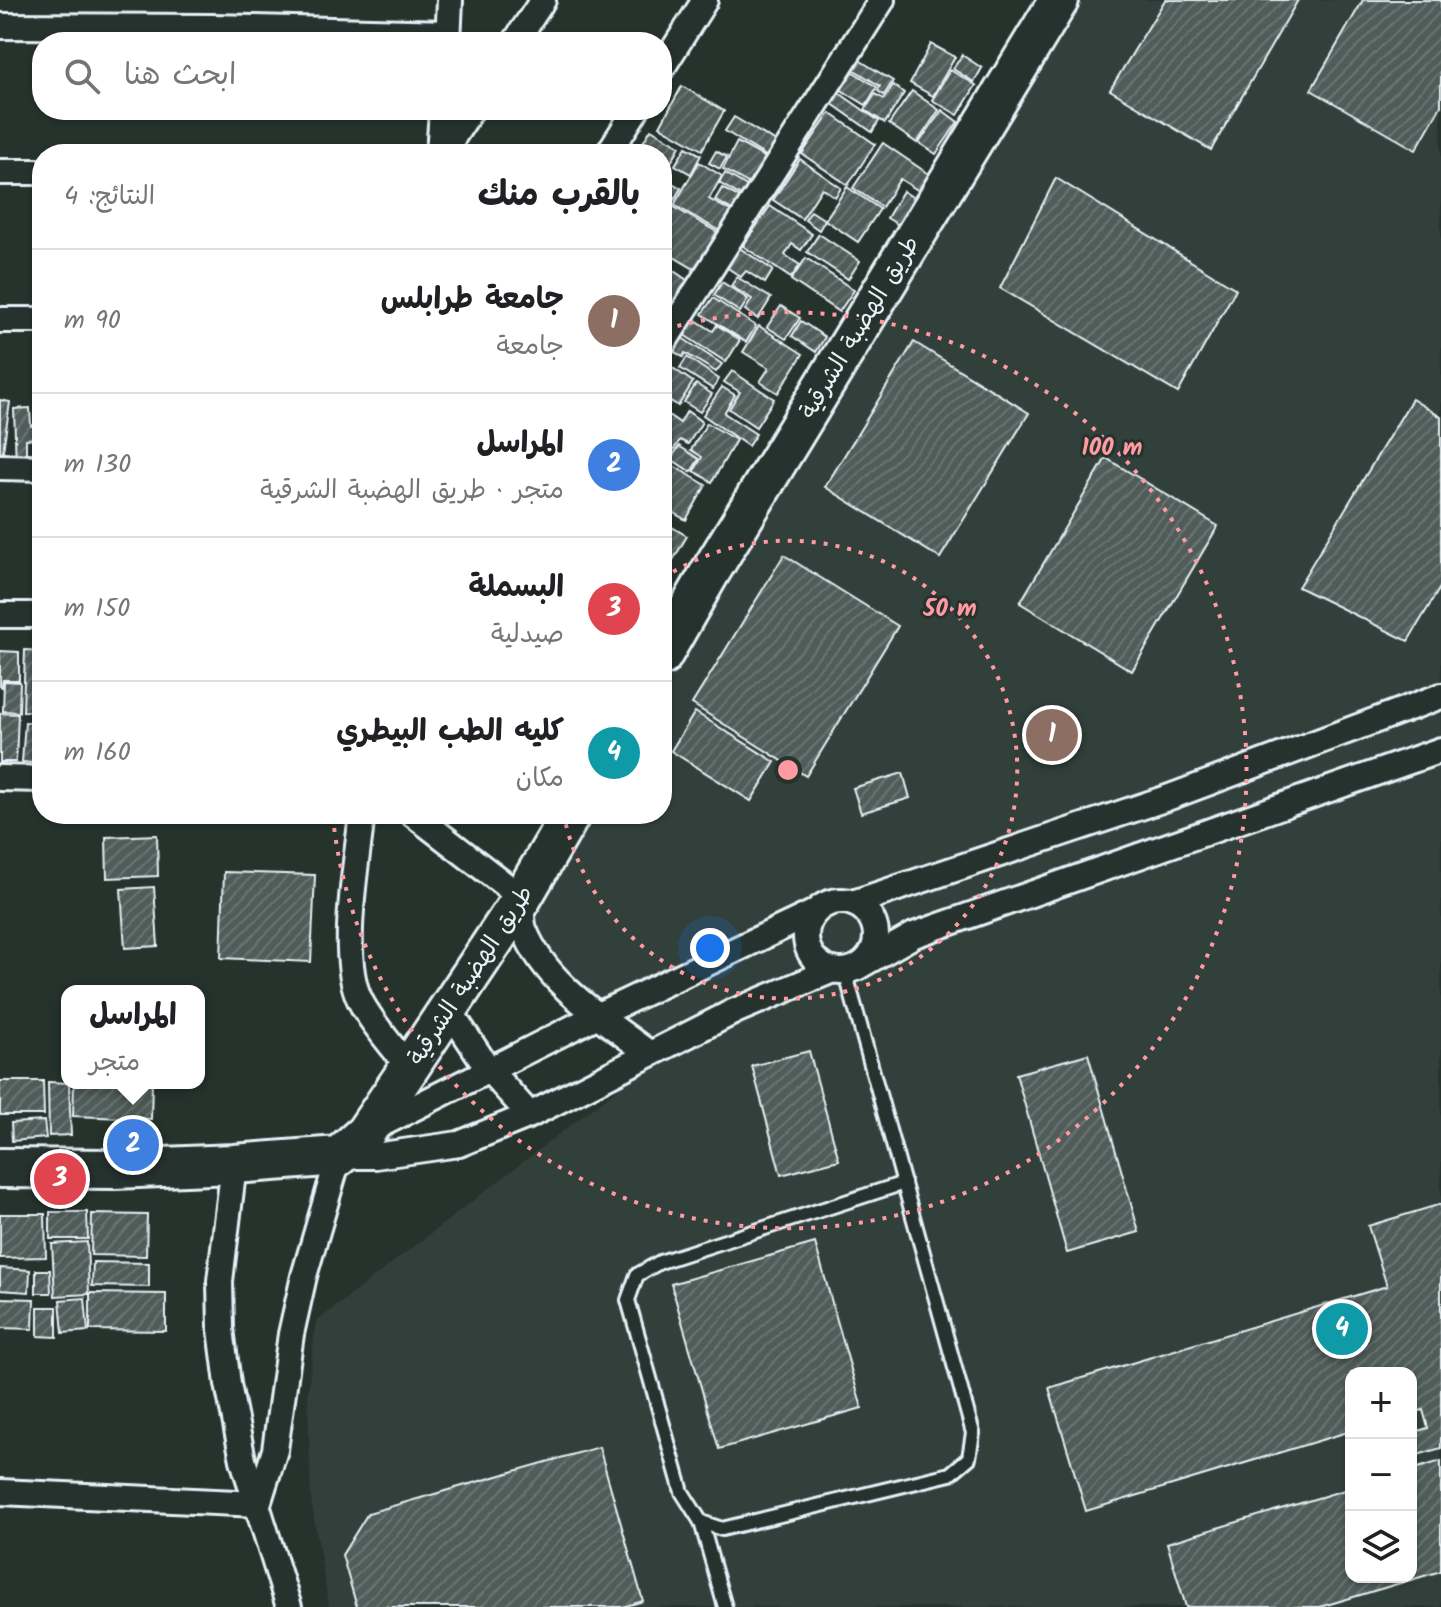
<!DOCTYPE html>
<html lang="ar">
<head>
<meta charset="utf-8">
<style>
  :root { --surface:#fff; --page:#f2f2f2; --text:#202124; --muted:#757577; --line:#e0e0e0; --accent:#84575d }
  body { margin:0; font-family:Kalam,"Playpen Sans Arabic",sans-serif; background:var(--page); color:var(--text); direction:rtl }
  .controls { position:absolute; right:24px; bottom:24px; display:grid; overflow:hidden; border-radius:16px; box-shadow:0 2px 6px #0004 }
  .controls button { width:72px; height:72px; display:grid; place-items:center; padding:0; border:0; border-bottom:2px solid var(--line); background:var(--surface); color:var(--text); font:40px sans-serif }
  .you { position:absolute; left:710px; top:948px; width:28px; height:28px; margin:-20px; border:6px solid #fff; border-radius:50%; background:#1a73e8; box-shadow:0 0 0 12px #1a73e833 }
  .badge { display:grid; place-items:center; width:52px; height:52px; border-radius:50%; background:var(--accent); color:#fff; font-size:26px; font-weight:700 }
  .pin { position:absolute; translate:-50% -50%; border:4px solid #fff; box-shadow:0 2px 8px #0006 }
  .popup { position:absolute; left:61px; top:985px; width:144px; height:104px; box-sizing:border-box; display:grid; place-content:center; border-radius:16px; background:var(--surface); filter:drop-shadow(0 2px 6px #0005); font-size:26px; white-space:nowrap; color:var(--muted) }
  .popup b { font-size:30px; color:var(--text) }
  .popup::after { content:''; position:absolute; left:50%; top:100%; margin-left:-16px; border:16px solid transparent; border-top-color:var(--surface) }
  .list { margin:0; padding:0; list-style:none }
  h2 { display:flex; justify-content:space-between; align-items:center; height:104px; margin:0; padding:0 32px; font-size:34px }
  h2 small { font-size:26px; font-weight:400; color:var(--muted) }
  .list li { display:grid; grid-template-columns:52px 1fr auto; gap:24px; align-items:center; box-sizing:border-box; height:144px; padding:0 32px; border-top:2px solid var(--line) }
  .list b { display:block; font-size:30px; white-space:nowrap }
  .list p { margin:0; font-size:26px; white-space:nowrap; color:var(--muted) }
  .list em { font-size:26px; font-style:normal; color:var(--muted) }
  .icon { flex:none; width:44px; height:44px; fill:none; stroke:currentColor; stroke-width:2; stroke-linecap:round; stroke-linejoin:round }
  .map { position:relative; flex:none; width:1441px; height:1607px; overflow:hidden; direction:ltr }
  .search { position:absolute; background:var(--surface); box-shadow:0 2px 6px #0004; left:32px; top:32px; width:640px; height:88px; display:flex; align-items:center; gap:20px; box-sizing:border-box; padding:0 28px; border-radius:32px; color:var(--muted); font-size:30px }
  .panel { position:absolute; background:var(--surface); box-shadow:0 2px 6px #0004; left:32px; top:144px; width:640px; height:680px; border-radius:32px; direction:rtl }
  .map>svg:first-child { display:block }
  .built { fill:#333f3a; fill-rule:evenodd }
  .building { fill:url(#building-hatch); stroke:#e8f1f8; stroke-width:2 }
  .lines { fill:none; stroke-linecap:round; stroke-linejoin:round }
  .lane-casing { stroke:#e8f1f8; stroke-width:18 }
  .street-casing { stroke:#e8f1f8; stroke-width:30 }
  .primary-casing { stroke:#e8f1f8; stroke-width:44 }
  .lane { stroke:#26332d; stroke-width:12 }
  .street { stroke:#26332d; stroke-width:24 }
  .primary { stroke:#26332d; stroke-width:38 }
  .ring { fill:none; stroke:#ff9aa2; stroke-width:4; stroke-dasharray:4 8 }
  .labels { text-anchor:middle; stroke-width:6; stroke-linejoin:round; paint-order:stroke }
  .street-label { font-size:24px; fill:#e8f1f8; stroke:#26332d }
  .centre { fill:#ff9aa2; stroke:#26332d; stroke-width:4 }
  .ring-label { font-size:24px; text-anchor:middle; font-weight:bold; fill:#ff9aa2; stroke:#26332d; stroke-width:6; stroke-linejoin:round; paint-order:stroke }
</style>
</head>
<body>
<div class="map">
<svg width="1441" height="1607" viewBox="0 0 1441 1607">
  <defs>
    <pattern id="building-hatch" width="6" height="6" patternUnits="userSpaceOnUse" patternTransform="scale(2)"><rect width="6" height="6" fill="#505c59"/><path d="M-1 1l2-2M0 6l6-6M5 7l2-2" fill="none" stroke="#697472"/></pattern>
  </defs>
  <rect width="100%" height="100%" fill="#26332d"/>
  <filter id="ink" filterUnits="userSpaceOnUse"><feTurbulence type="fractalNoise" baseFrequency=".0125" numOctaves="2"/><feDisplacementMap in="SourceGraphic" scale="16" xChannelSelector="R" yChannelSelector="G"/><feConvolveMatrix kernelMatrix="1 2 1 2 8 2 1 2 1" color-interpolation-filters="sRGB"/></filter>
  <g filter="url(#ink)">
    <path class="built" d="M 1059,0 L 1441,0 L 1441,1607 L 329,1607 L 311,1500 L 308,1392 L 316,1322 L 678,1042 L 650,1054 L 598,1015 L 523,926 L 571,814 L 662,814 L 662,656 ZM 1351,1373 L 1411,1373 L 1411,1577 L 1351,1577 Z"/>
    <g class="building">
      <polygon points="1165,0 1298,0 1211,150 1110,90"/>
      <polygon points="1363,0 1441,0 1441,106 1416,150 1311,90"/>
      <polygon points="931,44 955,57 933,96 910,83"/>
      <polygon points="851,55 893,81 884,95 878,91 880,86 845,64"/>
      <polygon points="962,55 982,68 974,82 953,69"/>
      <polygon points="847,68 877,87 866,105 835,86"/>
      <polygon points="950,70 976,85 958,115 932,100"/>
      <polygon points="893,85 904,93 885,123 865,110 875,94 884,99"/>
      <polygon points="682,86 724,111 702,150 660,126"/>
      <polygon points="835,90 879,121 872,132 828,101"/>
      <polygon points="912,91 939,110 917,143 889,124"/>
      <polygon points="942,110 958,122 936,154 919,143"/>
      <polygon points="830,113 875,144 848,185 802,154"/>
      <polygon points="734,117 783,146 774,161 725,131"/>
      <polygon points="651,129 680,146 664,175 662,154 636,154"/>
      <polygon points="737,142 768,159 753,186 723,169"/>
      <polygon points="883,143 930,175 919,191 900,179 882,207 853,188"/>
      <polygon points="686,147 701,155 691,174 675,165"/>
      <polygon points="716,151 727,157 720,169 709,163"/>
      <polygon points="800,159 841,188 835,197 822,188 802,219 773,200"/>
      <polygon points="699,162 722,176 709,199 736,214 725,234 674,205"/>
      <polygon points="725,173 750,188 745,198 719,183"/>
      <polygon points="662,177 681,188 674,200 662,193"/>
      <polygon points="1056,178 1236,289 1178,393 1000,288"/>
      <polygon points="847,187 880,209 858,242 825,220"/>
      <polygon points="722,188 748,202 741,215 715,200"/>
      <polygon points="903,191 926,206 910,232 887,218"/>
      <polygon points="665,202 717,232 696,270 662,250 662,207"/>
      <polygon points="770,206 812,234 801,250 792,244 785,255 800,265 791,278 743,246"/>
      <polygon points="811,211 825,220 819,230 805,220"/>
      <polygon points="819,234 860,261 848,279 807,252"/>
      <polygon points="735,245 773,270 765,283 746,271 741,277 722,264"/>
      <polygon points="806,258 854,290 839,312 791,280"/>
      <polygon points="662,263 690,282 664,322 662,321"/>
      <polygon points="737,277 771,298 758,319 745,310 752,299 731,286"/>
      <polygon points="722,282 748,299 740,312 714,295"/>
      <polygon points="713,298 756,326 746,342 702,314"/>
      <polygon points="781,306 800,318 786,339 767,327"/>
      <polygon points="694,319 713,331 717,325 740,340 726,362 684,335"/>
      <polygon points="801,321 825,337 816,352 792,336"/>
      <polygon points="759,326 803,354 778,393 760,382 769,368 743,352"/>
      <polygon points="679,336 722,364 716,372 685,353 683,357 670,349"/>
      <polygon points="914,342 1029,413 940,558 825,487"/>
      <polygon points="687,357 719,379 713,389 680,368"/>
      <polygon points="670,366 693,382 678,406 662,395 662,378"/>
      <polygon points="732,371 774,399 756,427 729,409 740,392 724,382"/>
      <polygon points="696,384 712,394 700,412 684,402"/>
      <polygon points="722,387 735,395 724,413 756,434 748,446 703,415"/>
      <polygon points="662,398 670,403 664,412 680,423 687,411 702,422 688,444 680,440 670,455 662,450"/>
      <polygon points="1412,399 1441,417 1441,586 1408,641 1298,587"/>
      <polygon points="0,400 10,402 2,458 0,458"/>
      <polygon points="30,408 31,426 42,425 42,438 26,439 26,453 42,453 42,464 16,465 14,409"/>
      <polygon points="707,423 736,440 712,482 694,471 702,457 691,450"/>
      <polygon points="679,446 699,459 691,472 671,459"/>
      <polygon points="1106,458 1218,526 1132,671 1020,603"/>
      <polygon points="665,461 706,485 686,520 663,507 662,509 662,467"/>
      <polygon points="662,521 687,536 662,579"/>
      <polygon points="784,555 898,626 806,776 692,704"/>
      <polygon points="25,650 42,651 42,712 23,711"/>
      <polygon points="0,651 19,652 19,680 3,680 2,687 0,686"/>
      <polygon points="4,681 20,682 19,712 3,711"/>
      <polygon points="695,712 775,762 751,801 671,751"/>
      <polygon points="0,713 18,714 16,762 0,762"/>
      <polygon points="25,722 42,724 42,764 22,762"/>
      <polygon points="903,773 910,798 861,813 853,788"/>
      <polygon points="157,835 158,876 107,878 106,837"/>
      <polygon points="224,872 315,875 311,962 221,958"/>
      <polygon points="154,887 158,946 125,948 121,889"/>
      <polygon points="809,1051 839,1160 781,1175 752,1066"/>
      <polygon points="1088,1054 1139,1232 1067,1253 1016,1074"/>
      <polygon points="0,1081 43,1081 44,1115 0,1115"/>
      <polygon points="48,1082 69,1083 71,1135 49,1136"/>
      <polygon points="74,1083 152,1083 151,1119 73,1116"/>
      <polygon points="44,1121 46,1138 12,1141 11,1123"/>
      <polygon points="1441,1204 1441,1448 1411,1457 1411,1433 1428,1428 1423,1410 1411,1413 1411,1373 1351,1373 1351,1431 1086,1511 1049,1388 1387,1286 1368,1226"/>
      <polygon points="50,1212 87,1212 88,1239 50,1239"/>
      <polygon points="0,1214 45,1214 46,1257 0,1258"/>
      <polygon points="92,1214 147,1215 146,1256 91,1255"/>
      <polygon points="87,1242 89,1294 55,1296 52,1244"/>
      <polygon points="815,1243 862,1408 719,1449 671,1284"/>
      <polygon points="93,1262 149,1263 149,1287 92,1286"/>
      <polygon points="0,1268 30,1270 29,1292 0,1290"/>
      <polygon points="36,1270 50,1270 51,1293 36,1293"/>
      <polygon points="90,1293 166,1294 166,1331 90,1330"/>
      <polygon points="0,1298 34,1299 33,1329 0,1328"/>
      <polygon points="85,1298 88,1331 63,1333 60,1300"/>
      <polygon points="38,1307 57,1307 57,1337 38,1336"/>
      <polygon points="599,1447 643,1601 623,1607 357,1607 342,1555 368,1513"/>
      <polygon points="1441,1461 1441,1571 1320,1607 1186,1607 1167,1543 1351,1488 1351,1577 1411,1577 1411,1470"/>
    </g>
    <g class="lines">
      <g class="lane-casing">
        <g id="lane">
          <polyline points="701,1522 722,1529 950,1474 969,1458 973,1433 845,971"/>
          <polyline points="725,1607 701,1522 682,1492 628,1300 637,1275 660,1262 904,1183"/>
        </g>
      </g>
      <g class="street-casing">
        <g id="street">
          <polyline points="0,26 212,27 448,33"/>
          <polyline points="448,42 450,0"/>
          <polyline points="515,42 543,0"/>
          <polyline points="662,68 705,0"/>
          <polyline points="439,154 442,110"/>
          <polyline points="442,154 471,110"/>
          <polyline points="608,154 636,110"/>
          <polyline points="0,172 42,172"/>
          <polyline points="0,320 42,320"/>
          <polyline points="662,345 882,0"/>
          <polyline points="0,467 42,468"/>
          <polyline points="0,615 42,615"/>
          <polyline points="0,778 42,779"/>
          <path d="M 362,814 C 357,862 339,954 359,998 C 368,1019 395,1049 409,1068"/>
          <path d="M 413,814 L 522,898 C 522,908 521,920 524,929 C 545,984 605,1020 650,1054"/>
          <circle cx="841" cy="936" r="35"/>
          <polyline points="853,903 1167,798 1441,696"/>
          <polyline points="856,968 914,935 1441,750"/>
          <polyline points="448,1008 489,1070 530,1115"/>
          <polyline points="372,1129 598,1015 815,912"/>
          <polyline points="234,1164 220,1281 221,1329 228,1384 243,1460 289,1607"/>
          <polyline points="0,1492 258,1504"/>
          <polyline points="258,1504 275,1450 291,1334 304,1276 339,1156 375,1156 459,1144 530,1115 735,1011 833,970"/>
        </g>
      </g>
      <g class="primary-casing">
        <g id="primary">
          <polyline points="662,656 709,574 1059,0"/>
          <polyline points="0,1168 114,1169 234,1164 339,1156 365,1133 409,1068 522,898 571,814"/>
        </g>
      </g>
      <use href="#lane" class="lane"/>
      <use href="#street" class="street"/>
      <use href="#primary" class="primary"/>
    </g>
  </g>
  <g class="ring">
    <path d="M663 578A229 229 0 1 1 564 816"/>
    <path d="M666 329A458 458 0 1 1 333 818"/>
  </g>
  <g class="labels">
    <g class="street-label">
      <text transform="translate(859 327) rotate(-59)" y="8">طريق الهضبة الشرقية</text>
      <text transform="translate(470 975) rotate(-57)" y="8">طريق الهضبة الشرقية</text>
    </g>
  </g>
  <circle cx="788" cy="770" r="12" class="centre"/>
  <g class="ring-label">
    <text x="1112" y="455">100 m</text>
    <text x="950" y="616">50 m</text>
  </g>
</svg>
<div class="controls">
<button>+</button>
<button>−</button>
<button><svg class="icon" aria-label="layers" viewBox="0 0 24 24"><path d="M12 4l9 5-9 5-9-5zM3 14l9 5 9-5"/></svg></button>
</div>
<div class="you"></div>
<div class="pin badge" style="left:1052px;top:735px;background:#8d6e63">1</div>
<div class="pin badge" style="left:133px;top:1145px;background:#3f7fe0">2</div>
<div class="popup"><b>المراسل</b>متجر</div>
<div class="pin badge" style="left:60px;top:1179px;background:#e0444e">3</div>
<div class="pin badge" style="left:1342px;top:1329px;background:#0f9aa8">4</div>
<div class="search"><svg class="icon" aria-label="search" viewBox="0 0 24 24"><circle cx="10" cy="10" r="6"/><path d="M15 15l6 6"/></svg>ابحث هنا</div>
<section class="panel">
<h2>بالقرب منك<small>النتائج: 4</small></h2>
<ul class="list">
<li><span class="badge" style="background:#8d6e63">1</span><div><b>جامعة طرابلس</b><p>جامعة</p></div><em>90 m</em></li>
<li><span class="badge" style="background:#3f7fe0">2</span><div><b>المراسل</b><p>متجر · طريق الهضبة الشرقية</p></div><em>130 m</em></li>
<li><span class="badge" style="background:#e0444e">3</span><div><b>البسملة</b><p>صيدلية</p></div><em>150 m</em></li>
<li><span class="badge" style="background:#0f9aa8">4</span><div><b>كليه الطب البيطري</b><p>مكان</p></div><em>160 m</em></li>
</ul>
</section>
</div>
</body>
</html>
